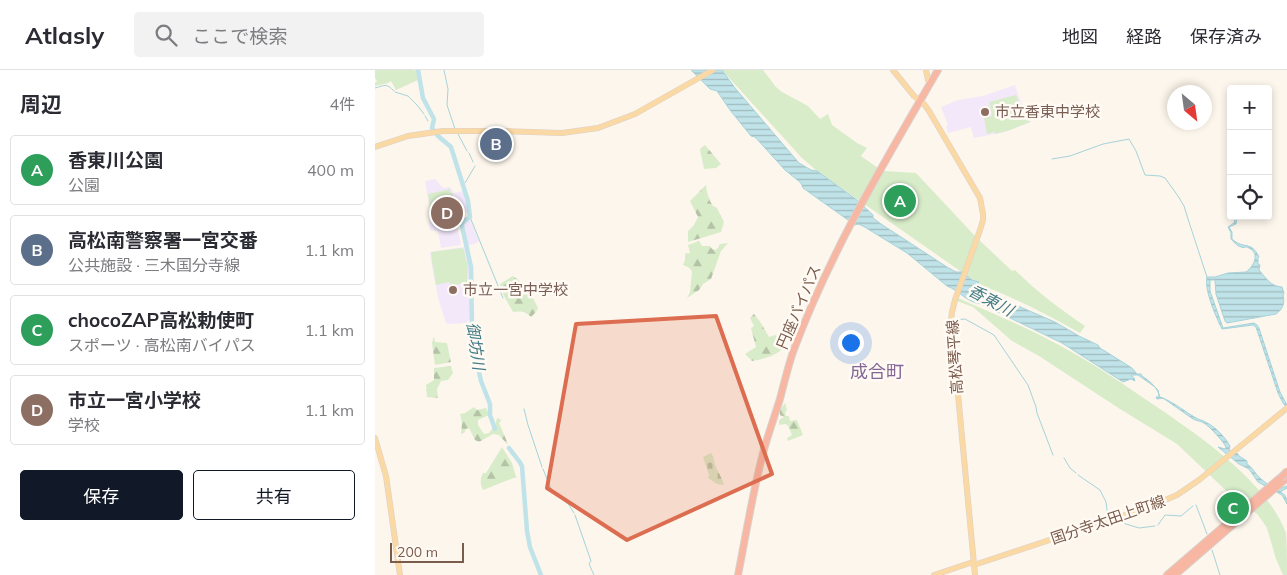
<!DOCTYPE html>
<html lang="ja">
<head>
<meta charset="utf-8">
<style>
  :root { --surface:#fff; --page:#f2f2f3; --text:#2b2b33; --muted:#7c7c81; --line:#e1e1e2; --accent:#111827 }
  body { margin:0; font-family:Mulish,"Noto Sans JP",sans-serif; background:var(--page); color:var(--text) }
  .controls { position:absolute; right:15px; top:15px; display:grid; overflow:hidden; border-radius:5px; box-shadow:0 2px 8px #0003 }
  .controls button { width:45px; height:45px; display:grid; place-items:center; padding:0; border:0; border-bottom:1px solid var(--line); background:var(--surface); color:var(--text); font:25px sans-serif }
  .compass { position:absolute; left:792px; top:15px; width:45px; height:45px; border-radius:50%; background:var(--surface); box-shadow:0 2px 8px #0003; rotate:151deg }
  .scale { position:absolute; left:15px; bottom:12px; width:74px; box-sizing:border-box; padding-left:5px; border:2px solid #7a5c4d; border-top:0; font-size:14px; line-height:18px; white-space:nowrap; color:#7a5c4d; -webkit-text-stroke:4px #fffaf3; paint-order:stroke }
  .you { position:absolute; left:475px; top:272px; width:18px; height:18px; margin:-12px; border:4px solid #fff; border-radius:50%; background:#1a73e8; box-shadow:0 0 0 8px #1a73e833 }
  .badge { display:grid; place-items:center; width:32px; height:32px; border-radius:50%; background:var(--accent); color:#fff; font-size:16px; font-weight:700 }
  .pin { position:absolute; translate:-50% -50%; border:2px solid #fff; box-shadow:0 1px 5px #0006 }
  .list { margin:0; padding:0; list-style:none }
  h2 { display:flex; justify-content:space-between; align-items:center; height:65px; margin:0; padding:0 20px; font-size:21px }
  h2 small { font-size:16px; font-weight:400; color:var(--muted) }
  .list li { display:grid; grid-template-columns:32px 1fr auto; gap:15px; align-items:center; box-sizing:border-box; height:70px; margin:0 10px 10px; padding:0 10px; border:1px solid var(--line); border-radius:5px }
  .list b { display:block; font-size:19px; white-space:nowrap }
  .list p { margin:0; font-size:16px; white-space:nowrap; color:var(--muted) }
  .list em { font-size:16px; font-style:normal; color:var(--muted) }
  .actions { display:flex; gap:10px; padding:15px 20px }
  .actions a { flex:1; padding:11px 0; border:1px solid var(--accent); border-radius:5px; text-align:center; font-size:18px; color:var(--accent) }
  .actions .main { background:var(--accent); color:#fff }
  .icon { flex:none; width:28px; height:28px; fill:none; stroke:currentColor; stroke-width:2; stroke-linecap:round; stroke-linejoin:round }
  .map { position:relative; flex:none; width:912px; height:505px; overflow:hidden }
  header { display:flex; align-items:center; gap:30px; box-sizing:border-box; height:70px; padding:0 25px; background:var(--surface); border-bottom:1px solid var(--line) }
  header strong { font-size:24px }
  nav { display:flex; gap:28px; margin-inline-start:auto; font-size:18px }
  .search { width:350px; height:45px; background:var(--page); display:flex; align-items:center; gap:12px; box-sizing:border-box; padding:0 18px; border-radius:5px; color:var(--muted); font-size:19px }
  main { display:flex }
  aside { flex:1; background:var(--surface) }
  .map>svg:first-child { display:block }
  .education { fill:#f3e8fa }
  .forest { fill:url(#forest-firs) }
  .cemetery { fill:url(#cemetery-stones) }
  .green { fill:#d8ecc9 }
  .water { fill:url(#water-rules); stroke:#a5d3da }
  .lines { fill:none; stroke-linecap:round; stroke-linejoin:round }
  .stream { stroke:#a5d3da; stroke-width:1 }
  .river { stroke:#bfe3e8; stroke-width:4.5 }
  .major-casing { stroke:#dad1cd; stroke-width:6 }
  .highway-casing { stroke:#dad1cd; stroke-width:8 }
  .major { stroke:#fbd9a5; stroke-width:5 }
  .highway { stroke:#f7b7a3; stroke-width:6 }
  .highway-bridge-casing { stroke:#dad1cd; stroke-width:8; stroke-linecap:butt }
  .highway-bridge { stroke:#f7b7a3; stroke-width:6 }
  .marked { fill:#dc6d51; fill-opacity:0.2; stroke:#dc6d51; stroke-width:4; stroke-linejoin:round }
  .education-dot { fill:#8d6e63; stroke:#fffaf3; stroke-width:2 }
  .labels { text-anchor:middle; stroke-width:5; stroke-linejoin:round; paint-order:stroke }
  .education-label { font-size:15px; fill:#785e54; stroke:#fffaf3; text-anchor:start }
  .street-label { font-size:15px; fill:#7a5c4d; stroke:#fffaf3 }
  .water-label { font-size:16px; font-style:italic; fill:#437c86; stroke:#fffaf3 }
  .quarter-label { font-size:18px; fill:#846695; stroke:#fffaf3 }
</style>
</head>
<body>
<header>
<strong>Atlasly</strong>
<div class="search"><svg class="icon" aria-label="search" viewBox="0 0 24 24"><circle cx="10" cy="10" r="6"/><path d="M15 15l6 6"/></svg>ここで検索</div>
<nav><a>地図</a><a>経路</a><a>保存済み</a></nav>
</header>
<main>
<aside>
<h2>周辺<small>4件</small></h2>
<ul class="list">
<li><span class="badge" style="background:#2e9e5b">A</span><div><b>香東川公園</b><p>公園</p></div><em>400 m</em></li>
<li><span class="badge" style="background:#5c6f8a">B</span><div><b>高松南警察署一宮交番</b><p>公共施設 · 三木国分寺線</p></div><em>1.1 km</em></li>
<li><span class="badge" style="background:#2e9e5b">C</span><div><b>chocoZAP高松勅使町</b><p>スポーツ · 高松南バイパス</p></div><em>1.1 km</em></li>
<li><span class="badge" style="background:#8d6e63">D</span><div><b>市立一宮小学校</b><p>学校</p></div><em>1.1 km</em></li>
</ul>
<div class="actions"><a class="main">保存</a><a>共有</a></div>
</aside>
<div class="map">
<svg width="912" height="505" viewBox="0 0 912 505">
  <defs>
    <pattern id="forest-firs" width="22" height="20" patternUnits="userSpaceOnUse" patternTransform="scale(1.25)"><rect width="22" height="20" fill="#d8ecc9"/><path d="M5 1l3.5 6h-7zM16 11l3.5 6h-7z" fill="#b4c2a5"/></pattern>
    <pattern id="cemetery-stones" width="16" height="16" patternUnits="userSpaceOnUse" patternTransform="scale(1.25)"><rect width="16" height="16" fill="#d8ecc9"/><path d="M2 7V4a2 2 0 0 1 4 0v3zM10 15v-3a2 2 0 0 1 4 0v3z" fill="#b4c2a5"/></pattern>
    <pattern id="water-rules" width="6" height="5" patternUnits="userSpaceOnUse" patternTransform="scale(1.25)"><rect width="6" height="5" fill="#bfe3e8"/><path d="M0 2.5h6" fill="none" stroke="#a0bbbe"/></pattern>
  </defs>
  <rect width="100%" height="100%" fill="#fdf6ec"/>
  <g class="education">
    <polygon points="640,15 645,30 649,38 651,39 656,52 630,62 599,68 596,57 573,63 571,56 573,55 566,37 583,30 608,26"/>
    <polygon points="60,109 68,118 75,117 79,123 88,121 92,133 93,142 84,144 83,161 86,173 85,175 66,178 63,161 55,160 54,152 56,148 50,111"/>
    <polygon points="95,148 104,172 92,176 89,167 88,153"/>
    <polygon points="89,177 92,182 95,198 96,248 91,253 73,254 71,253 63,228 56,191 55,182"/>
  </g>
  <g class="forest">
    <polygon points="330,75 346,94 341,98 329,99 325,80 326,78"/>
    <polygon points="331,115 332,122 335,131 338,136 342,138 349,152 346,162 313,172 313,161 319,155 323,147 315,131"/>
    <polygon points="324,171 327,176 335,176 337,179 340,180 343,178 345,174 353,173 346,181 336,209 328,214 324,220 312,228 315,222 317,201 313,197 308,195 310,190 310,184 315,183 313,175"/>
    <path d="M 138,206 C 151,215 156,223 163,238 L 161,242 L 156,247 C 150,241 146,241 138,242 L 129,226 L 125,214 Z"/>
    <path d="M 379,244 L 386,253 L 394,267 L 400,265 L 404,267 L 409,277 C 402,286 388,289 377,291 L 370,284 L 381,277 L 376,258 L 379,256 L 375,248 Z"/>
    <polygon points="59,266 60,272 72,273 76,292 60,295 57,273"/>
    <polygon points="76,296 78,303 73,310 66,311 62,319 63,328 52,327 51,315 59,310 59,298"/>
    <polygon points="410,333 412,340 410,343 411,346 414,346 415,351 422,350 428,365 413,371 412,368 417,365 413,356 411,354 404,355 404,350 409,347 405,345 405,340"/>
    <polygon points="99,337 102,340 111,338 114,345 103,350 103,355 109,364 114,363 117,359 120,356 122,348 125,349 126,351 124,353 133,374 132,374 124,365 118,364 104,372 100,370 94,358 91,359 89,363 86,364 87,353 85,344 90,343"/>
    <path d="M 127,377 L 137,393 L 141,407 L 108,420 C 105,415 105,408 108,403 L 111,403 Z"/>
  </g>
  <path class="cemetery" d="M 336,383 C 339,387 339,390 340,395 C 343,402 347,408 349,415 L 342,414 L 333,408 L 334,405 L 328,387 Z"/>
  <g class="green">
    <polygon points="0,0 38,0 39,1 41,0 43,10 21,20 16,11 13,13 0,16 0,13 2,11 0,8"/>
    <path d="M 347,0 L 388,0 L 401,17 L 407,22 L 433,36 L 445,49 L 453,44 L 457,55 L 482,73 L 492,78 L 486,86 L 500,96 L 510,101 L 541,103 L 600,166 L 637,201 L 640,200 C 661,221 685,239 710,256 L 705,263 C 673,245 640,228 606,215 L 604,212 L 598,210 L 442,101 L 426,87 Z"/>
    <polygon points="641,25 647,39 650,40 655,52 635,60 620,64 620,62 612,64 609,48 617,46 614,32"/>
    <polygon points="75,119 75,122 78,124 82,141 81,142 74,144 75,145 57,149 53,124"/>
    <path d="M 87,178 L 89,180 L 91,191 L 92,191 C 94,198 92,205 92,212 L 76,216 L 74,212 L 61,215 L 57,191 L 56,182 Z"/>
    <path d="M 583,228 C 616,243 649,256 680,273 C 711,289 741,309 770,329 C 816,360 891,409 911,463 C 912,472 912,495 912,505 L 908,505 L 901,489 L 892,458 L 888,452 L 883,445 L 869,433 L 861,430 L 802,374 L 745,339 L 664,286 L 637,271 L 598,237 L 582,231 Z"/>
  </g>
  <g class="water">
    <path d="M 316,0 L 347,0 L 360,18 L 424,93 L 436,100 L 442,101 L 482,130 L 498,145 L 498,148 L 506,154 L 572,197 L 581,202 L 587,202 L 597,210 L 604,212 L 603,216 L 607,219 L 623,225 L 643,236 L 680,252 L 704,266 L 723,275 L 725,278 L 757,298 L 762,304 L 766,304 L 767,306 C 776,312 782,317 785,327 C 799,332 810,342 823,349 C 825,350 828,350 830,352 C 840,356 850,367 855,376 L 854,380 L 862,383 L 864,386 L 872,391 L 872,394 C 878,398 879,402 884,407 C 889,412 895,416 901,420 L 912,416 L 912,418 L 905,422 C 911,424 912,429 912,434 L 907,425 L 883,412 L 874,399 L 864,394 L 843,377 L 850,379 L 851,377 C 849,372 834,356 829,353 C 826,351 822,351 818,349 C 808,342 798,335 788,328 L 782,329 L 781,327 L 784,327 L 783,320 L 780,317 L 763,305 L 756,305 L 759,308 L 760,311 L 756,309 L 748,312 L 687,273 L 606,234 C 591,232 585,221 572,216 L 532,183 L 488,156 L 483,154 L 480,155 L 428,118 L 426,113 L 410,100 L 380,67 L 376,66 L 355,40 L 342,21 L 335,19 Z"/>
    <path d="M 861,146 L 862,146 L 861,154 L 854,157 L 857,162 L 857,169 C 869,180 876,170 884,187 L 883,188 L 883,194 L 885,195 L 884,200 C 892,209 895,216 907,217 L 909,223 L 908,225 C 910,233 908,239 901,244 L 852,253 L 850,251 L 841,224 L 840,210 L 835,210 L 835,221 L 848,258 L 879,253 L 882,255 L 884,258 L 905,322 L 912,335 L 912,338 L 908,333 L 903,323 L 881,257 L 878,255 L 847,259 C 841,247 829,220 832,207 L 840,207 L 853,203 L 871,202 C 878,197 886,184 874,178 C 868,175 873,179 866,177 C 862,176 859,172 856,169 L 856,163 L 853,157 L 859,153 Z"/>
  </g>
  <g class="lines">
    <g class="stream">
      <polyline points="69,0 73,19 72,35 80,59"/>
      <path d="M 0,18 C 11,15 11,13 19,21"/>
      <polyline points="20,22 33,26 42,35 49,44"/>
      <polyline points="50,46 53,51"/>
      <polyline points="83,64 92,81"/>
      <polyline points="94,83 98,92"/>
      <polyline points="677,89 695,86 728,74 754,69 761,81 770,105 785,106 790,108 803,126 809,136 813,149 832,207"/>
      <polyline points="90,113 100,96"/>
      <polyline points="88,115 89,115"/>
      <polyline points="95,147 128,228"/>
      <polyline points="580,250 590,249 619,265 653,315 661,337 662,343 678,385"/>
      <polyline points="149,339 153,355 167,397"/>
      <polyline points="689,388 695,398 701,403"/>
      <polyline points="168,399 176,419 194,435 199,443"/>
      <polyline points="703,405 725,420 731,432 733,448"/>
      <polyline points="821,435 832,464"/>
      <polyline points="200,445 216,491 214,494 219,505"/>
      <polyline points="741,451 764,458 780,456"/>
      <polyline points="783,455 790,445 806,446 818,436"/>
      <polyline points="837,480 845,505"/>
    </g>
    <g class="river">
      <polyline points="43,0 48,28 59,49 57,58 63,66 76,77 93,131 95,147 87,153 87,156 96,197 97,258 100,284 106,311 115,334 115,345 120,359"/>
      <polyline points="134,378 144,391 147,396 152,461 155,477 166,505"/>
    </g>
    <g class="major-casing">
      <g id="major">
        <polyline points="518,0 539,26 549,34 554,41 605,128 608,144 608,150 605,160 580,230 577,242 576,250 600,505"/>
        <polyline points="551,0 553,10 556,12"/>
        <polyline points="0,77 33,66 68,61 127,61 187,63 223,58 260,44 338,0"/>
        <polyline points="0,368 11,406 25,505"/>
        <polyline points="559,505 595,493 602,494 774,437 802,425 824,410 912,338"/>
      </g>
    </g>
    <g class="highway-casing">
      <g id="highway">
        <path d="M 363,505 C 371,465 377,426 387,387 C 392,367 399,348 405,329 C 409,313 413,297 418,282 C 455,182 510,91 563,0"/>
        <polyline points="792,505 907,406"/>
        <polyline points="800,505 912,408"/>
      </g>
    </g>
    <use href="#major" class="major"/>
    <use href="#highway" class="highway"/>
    <g class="highway-bridge-casing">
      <polyline id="highway-bridge" points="905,409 912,401"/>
    </g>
    <use href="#highway-bridge" class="highway-bridge"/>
  </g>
  <path class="marked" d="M 341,246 L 397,404 L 252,470 L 172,418 L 201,254 Z"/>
  <g class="education-dot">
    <circle cx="610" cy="42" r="5"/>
    <circle cx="78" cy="220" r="5"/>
  </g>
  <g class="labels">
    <g class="education-label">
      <text x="620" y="47">市立香東中学校</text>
      <text x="88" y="225">市立一宮中学校</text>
    </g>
    <g class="street-label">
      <text transform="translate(424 237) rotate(-67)" y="5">円座バイパス</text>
      <text transform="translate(580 287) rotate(-94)" y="5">高松琴平線</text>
      <text transform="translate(733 450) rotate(-19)" y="5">国分寺太田上町線</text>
    </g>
    <g class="water-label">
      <text transform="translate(616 230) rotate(28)" y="6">香東川</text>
      <text transform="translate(101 276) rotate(82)" y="6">御坊川</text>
    </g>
    <g class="quarter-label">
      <text x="502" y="308">成合町</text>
    </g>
  </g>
</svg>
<div class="controls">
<button>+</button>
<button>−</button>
<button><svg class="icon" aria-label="locate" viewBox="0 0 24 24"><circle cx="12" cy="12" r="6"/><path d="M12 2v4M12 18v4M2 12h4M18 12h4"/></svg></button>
</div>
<svg class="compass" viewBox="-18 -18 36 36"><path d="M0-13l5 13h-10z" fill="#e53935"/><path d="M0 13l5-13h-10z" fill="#7c7c81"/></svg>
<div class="scale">200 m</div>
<div class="you"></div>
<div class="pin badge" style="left:525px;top:131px;background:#2e9e5b">A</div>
<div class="pin badge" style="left:121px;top:74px;background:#5c6f8a">B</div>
<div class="pin badge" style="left:858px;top:438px;background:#2e9e5b">C</div>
<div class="pin badge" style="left:72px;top:143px;background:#8d6e63">D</div>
</div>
</main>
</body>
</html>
